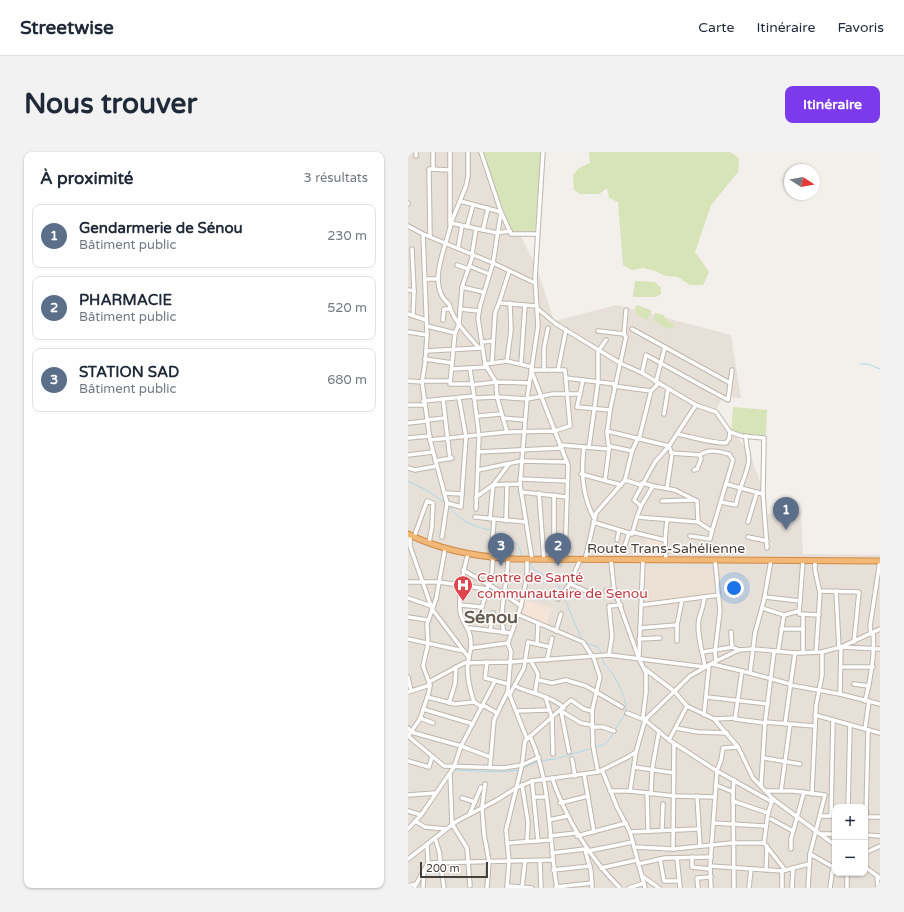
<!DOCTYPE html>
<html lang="fr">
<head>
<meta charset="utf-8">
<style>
  :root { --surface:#fff; --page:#f2f2f3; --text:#1f2937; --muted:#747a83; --line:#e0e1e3; --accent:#7c3aed }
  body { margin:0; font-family:"Varela Round",sans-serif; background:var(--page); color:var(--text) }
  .controls { position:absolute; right:12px; bottom:12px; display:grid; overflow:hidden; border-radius:8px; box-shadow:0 1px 3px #0004 }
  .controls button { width:36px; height:36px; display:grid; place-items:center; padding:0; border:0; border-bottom:1px solid var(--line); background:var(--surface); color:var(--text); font:20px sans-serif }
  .compass { position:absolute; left:376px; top:12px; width:36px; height:36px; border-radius:50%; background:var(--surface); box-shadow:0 1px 3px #0004; rotate:101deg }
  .scale { position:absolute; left:12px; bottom:10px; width:68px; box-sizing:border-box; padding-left:4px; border:2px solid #473f39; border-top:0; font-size:11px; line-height:14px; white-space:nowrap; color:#473f39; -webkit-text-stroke:3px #fff; paint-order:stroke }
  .you { position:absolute; left:326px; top:436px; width:14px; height:14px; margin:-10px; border:3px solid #fff; border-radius:50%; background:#1a73e8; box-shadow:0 0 0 6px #1a73e833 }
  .badge { display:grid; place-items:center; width:26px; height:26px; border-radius:50%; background:var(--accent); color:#fff; font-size:13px; font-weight:700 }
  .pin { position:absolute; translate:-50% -33px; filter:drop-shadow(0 1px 2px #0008) }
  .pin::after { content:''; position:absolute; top:21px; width:14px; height:12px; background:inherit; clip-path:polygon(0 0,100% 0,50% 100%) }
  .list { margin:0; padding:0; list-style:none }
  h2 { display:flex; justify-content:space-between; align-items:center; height:52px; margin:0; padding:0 16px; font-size:17px }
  h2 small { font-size:13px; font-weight:400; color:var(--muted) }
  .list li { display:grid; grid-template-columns:26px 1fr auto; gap:12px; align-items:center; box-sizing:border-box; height:64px; margin:0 8px 8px; padding:0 8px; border:1px solid var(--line); border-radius:8px }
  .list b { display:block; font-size:15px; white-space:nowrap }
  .list p { margin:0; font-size:13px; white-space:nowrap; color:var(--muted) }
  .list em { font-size:13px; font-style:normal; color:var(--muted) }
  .map { position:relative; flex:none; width:472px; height:736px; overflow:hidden; border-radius:8px }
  header { display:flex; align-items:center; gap:24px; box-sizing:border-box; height:56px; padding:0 20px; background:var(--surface); border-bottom:1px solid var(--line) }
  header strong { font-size:19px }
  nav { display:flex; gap:22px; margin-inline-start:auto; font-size:14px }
  .intro { display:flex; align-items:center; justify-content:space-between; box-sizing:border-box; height:96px; padding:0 24px }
  h1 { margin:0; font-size:28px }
  .button { padding:10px 18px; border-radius:8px; background:var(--accent); color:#fff; font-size:14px; font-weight:700 }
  main { display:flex; gap:24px; padding:0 24px }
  aside { flex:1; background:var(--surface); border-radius:8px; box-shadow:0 1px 3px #0004 }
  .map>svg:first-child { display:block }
  .residential { fill:#e7e0d9; fill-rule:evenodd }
  .commercial { fill:#f3e4d7 }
  .education { fill:#ebe2d5 }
  .green { fill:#d6e4b7 }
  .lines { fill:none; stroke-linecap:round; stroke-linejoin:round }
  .stream { stroke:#acdaea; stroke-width:1 }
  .minor-casing { stroke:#beb6ad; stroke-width:5.5 }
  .highway-casing { stroke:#d08b47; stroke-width:7 }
  .minor { stroke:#fff; stroke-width:3.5 }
  .highway { stroke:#f1b877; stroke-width:5 }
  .labels { text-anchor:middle; stroke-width:3; stroke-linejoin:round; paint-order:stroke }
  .street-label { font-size:14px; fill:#473f39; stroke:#fff }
  .health-label { font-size:14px; fill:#be3a42; stroke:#fff; text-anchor:start }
  .district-label { font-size:18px; font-weight:bold; fill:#695c51; stroke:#fff }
</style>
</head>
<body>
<header>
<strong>Streetwise</strong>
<nav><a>Carte</a><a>Itinéraire</a><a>Favoris</a></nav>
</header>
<div class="intro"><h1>Nous trouver</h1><a class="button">Itinéraire</a></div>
<main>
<aside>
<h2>À proximité<small>3 résultats</small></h2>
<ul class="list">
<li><span class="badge" style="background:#5c6f8a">1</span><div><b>Gendarmerie de Sénou</b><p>Bâtiment public</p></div><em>230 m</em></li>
<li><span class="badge" style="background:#5c6f8a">2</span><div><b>PHARMACIE</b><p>Bâtiment public</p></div><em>520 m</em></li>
<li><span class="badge" style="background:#5c6f8a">3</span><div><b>STATION SAD</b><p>Bâtiment public</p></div><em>680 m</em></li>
</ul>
</aside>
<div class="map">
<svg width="472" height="736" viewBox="0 0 472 736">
  <rect width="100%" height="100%" fill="#f3efea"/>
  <path class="residential" d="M 0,0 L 73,0 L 86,33 L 129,116 L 146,169 L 209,153 L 323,183 L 333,246 L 315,245 L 308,258 L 341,300 L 355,337 L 359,362 L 393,360 L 395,402 L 472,403 L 472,736 L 0,736 ZM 427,655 L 457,655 L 457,721 L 427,721 Z"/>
  <g class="commercial">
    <polygon points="239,385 256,390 257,405 238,404"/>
    <polygon points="117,448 145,456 137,476 111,464"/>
  </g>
  <polygon class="education" points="236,417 307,417 310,441 236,451"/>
  <g class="green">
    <polygon points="76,0 133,0 127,80 104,79 84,28"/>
    <polygon points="181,0 322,0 331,6 330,20 303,53 287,100 301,120 295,133 282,133 270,125 258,124 247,119 235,116 224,118 215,113 210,50 201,46 199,36 191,42 172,42 166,38 165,23 171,16 182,11"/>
    <polygon points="227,129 247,130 253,136 253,142 248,145 225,145"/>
    <polygon points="230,153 244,159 239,168 228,162 227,155"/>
    <polygon points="247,161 256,163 257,167 266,172 266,175 259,177 245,168"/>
    <polygon points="325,255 359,258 358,283 323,281"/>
  </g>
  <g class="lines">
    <g class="stream">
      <polyline points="452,212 460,212 472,217"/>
      <polyline points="0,329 20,339 37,351"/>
      <path d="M 40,353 C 50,369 66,374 84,379"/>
      <path d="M 87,380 C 101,385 112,389 114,405"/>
      <polyline points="122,411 125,417 147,429 154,440"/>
      <polyline points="155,443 174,488"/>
      <polyline points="178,491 190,495 194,502"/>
      <path d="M 132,609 L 147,607 L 195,593 C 202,589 206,580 210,573 C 212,569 217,564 218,559 C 219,548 210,530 204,521 C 200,516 195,512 194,505"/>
      <polyline points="115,616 129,610"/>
      <polyline points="46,618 93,620 111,618"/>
    </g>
    <g class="minor-casing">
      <g id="minor">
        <polyline points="8,0 8,4"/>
        <polyline points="25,0 25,17"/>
        <polyline points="73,0 93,60 103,82 128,82"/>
        <polyline points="52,49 93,60 85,111 72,154 70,166 77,212 88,230 89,245 99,280"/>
        <polyline points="0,51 0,52"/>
        <polyline points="43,71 58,34 60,24 60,0"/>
        <polyline points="42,73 42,0"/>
        <polyline points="0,74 15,82 85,111 127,131"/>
        <polyline points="59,75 65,53"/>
        <polyline points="75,78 80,56"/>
        <polyline points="15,82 19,183 17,212 14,230 22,288 39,351 34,385"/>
        <polyline points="22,85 21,17 42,18"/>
        <polyline points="50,96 54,74"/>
        <polyline points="4,97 6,139 5,164"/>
        <polyline points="64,102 68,77"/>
        <polyline points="49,113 60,117"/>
        <polyline points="61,114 81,122"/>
        <polyline points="101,120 91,151 129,154"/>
        <polyline points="17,127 29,127"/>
        <polyline points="54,135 75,140"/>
        <polyline points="0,138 6,139"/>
        <polyline points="52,157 71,159"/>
        <polyline points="130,157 148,172 212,211 234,221 288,253 308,260 322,280 334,284 356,286 355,342 359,396"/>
        <polyline points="0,162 18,168"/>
        <polyline points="35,168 36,157 42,157"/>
        <polyline points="19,174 47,181"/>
        <polyline points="224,177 322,231"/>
        <polyline points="190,179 216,182"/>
        <polyline points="0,180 19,183"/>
        <polyline points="74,190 85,189"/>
        <path d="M 71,196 C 60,183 45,169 41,152 C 19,135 36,99 42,76 L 43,71 L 89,81 L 102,79"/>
        <polyline points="191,198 198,188"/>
        <polyline points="18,199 73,196"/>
        <polyline points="17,207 44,211"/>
        <polyline points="99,209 103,178 102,151"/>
        <polyline points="84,211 87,161 91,151"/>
        <polyline points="77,212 99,209 124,215"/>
        <polyline points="113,212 117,153"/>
        <polyline points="44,217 79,215"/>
        <polyline points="62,217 66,244"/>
        <polyline points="136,218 136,196 140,176"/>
        <polyline points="150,218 158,178"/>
        <polyline points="234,221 238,203 320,248 324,218"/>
        <polyline points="158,226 207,232"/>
        <polyline points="175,228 169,255 202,258"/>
        <polyline points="0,229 14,230"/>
        <polyline points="14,229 42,229"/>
        <polyline points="248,230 257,195"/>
        <polyline points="64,232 42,232 47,181 51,172 54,135 65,103"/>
        <polyline points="64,233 88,230 121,231"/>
        <polyline points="206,234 243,239"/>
        <polyline points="66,246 89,245 119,247 145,242 172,242"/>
        <polyline points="35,247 42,307"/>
        <polyline points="15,249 66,244 71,284 68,357"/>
        <polyline points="0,253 16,253"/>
        <polyline points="256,262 260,237"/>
        <polyline points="70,264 93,262"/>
        <polyline points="95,266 117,268"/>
        <polyline points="19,268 37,266"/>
        <polyline points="0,271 19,269"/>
        <polyline points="199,279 261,294 264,302 259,336"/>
        <path d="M 269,282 C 285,285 301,291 318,291 L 321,287 L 322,280"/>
        <polyline points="0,286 22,284"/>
        <polyline points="231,287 243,239 251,231"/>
        <polyline points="22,288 99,280 146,279 162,274 157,218 123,218 160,313 157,408"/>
        <polyline points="152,293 201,297"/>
        <polyline points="201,294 224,299"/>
        <path d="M 176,295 C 173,320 174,343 186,366"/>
        <polyline points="181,295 190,230 190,198"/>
        <polyline points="70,300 154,296"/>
        <polyline points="263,301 292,303 293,307 289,317 286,318"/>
        <polyline points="0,303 25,300"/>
        <path d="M 292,303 C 301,297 310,299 321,302 L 325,308 L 304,379"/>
        <polyline points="27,309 44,306"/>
        <polyline points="0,316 7,318 29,314"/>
        <polyline points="70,318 113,309 159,310"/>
        <polyline points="173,322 213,333"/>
        <polyline points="112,327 159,329"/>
        <polyline points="197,328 201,297 199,282 202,258 218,185 216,182 218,158"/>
        <polyline points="217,328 233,333"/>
        <polyline points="234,331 245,334"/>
        <polyline points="318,332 355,342"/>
        <polyline points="113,340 159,345"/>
        <polyline points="36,341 54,342"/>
        <polyline points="131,341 136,408"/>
        <polyline points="146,343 146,408"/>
        <polyline points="68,345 85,333 101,312"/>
        <polyline points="254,349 287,348"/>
        <path d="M 313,350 L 328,353 C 330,338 337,327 340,313 C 343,305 337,294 338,284"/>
        <polyline points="39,351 53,355 58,285 51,246"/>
        <polyline points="233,354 229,365 290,370"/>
        <polyline points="67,365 118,370"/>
        <polyline points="82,367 85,333 112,332"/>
        <polyline points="98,369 99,332"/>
        <polyline points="185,370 224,382 229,365"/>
        <polyline points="340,370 349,340"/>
        <polyline points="224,380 257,388"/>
        <polyline points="2,383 2,394 24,457 61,506"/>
        <polyline points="282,384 302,387 304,379 290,370 289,349 267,338 245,334 233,354 226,348 247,310 261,294 288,253"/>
        <polyline points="6,385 19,349 25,351 24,374 21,391"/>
        <polyline points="340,385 359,389"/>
        <polyline points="209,388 211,378"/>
        <polyline points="217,393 221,381"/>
        <polyline points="37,397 28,447 19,472 20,492 15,514 22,533 21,540 12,567 0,584 36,614 96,616 114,613 131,605"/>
        <path d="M 60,402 C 56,415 49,451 53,463 C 56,474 63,477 63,492 C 63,498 61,504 60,510 C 58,523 62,538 66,550"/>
        <polyline points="83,406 86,368"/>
        <polyline points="119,407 119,424 113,454 100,491 103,500 100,539 119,587"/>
        <polyline points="124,407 112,332 119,247 130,174 127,126 135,0"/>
        <polyline points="177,408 188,361 217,328 224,299 230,286"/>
        <polyline points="203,408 206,437 231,507 238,521 238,540 235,564 237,568"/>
        <polyline points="258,408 257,388 259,367"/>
        <polyline points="307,408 312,459 307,500 308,509"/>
        <polyline points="363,408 356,448 347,481 342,521 382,532"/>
        <polyline points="395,408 391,462 411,463"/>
        <polyline points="407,408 407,418 412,441 408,500"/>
        <polyline points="55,418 95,441 113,454"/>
        <polyline points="0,430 31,430 79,437"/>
        <polyline points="162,432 178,439"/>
        <polyline points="198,439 206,437"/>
        <polyline points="412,439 451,440 446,490"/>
        <polyline points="428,439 431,496"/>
        <polyline points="357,445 392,449"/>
        <polyline points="0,446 23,454"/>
        <polyline points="150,447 162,432 172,408"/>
        <polyline points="52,453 74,455 84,420 85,406"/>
        <polyline points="234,453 311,443"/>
        <polyline points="354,456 376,463 391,459"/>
        <polyline points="111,463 175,490 184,504"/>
        <polyline points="0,465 20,468"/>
        <polyline points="61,476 103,481"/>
        <polyline points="232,476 269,473"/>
        <polyline points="373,477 395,477"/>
        <polyline points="82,479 85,461"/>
        <polyline points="148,479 153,462"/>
        <polyline points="323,480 324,495"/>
        <path d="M 96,481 C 90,456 100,432 100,407"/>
        <polyline points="463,482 462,474 472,409"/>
        <polyline points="0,487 56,499"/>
        <polyline points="231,487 252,486"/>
        <polyline points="269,489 269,473 274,448"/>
        <polyline points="129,492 130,471"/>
        <polyline points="63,496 100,491"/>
        <polyline points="307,498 324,495 331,498"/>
        <polyline points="295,500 307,498"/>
        <polyline points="370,500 376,463"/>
        <polyline points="395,501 395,462"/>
        <polyline points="201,503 204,484 201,454 213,453"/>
        <polyline points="185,504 192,525 184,559 185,594 190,620"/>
        <polyline points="231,504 235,408"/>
        <polyline points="139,508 144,486"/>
        <polyline points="123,509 130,522 127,541"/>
        <polyline points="79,510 77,526 100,532"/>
        <polyline points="304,512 334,519"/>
        <polyline points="434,515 465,515"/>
        <polyline points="237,517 266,539 279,554 306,567 330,595 345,626 365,647 427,693"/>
        <polyline points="342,521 334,519 327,567 357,571 366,500"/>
        <polyline points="0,525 3,539"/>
        <polyline points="130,528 144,531 158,528 178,534 214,555"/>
        <path d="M 21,530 L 56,511 L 102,510 L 201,503 L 297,515 C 295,501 288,481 291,467 C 293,459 296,454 296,445"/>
        <polyline points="446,532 461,534"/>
        <polyline points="382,533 432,542 472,552"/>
        <path d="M 107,534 C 121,541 144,544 156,556"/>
        <polyline points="0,540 22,533"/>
        <polyline points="102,542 116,516 120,490 142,495"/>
        <polyline points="432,542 433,495 472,497"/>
        <polyline points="19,545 47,552 66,550 74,555"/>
        <polyline points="299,545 360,552"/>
        <polyline points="138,547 144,566 145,602"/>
        <path d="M 457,549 C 463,526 467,505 465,481"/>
        <polyline points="41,551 47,532 48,515"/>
        <polyline points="75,553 89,561"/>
        <polyline points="15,557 65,572"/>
        <polyline points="109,559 141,558"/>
        <polyline points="153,559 161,600"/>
        <polyline points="153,559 173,571 184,573"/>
        <polyline points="219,561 237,568 261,588 279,554"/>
        <polyline points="296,563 301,513"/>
        <polyline points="407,563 472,581"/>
        <polyline points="12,566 25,571"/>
        <polyline points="306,567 328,566"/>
        <polyline points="357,570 407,574"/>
        <polyline points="377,572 387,501"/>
        <polyline points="184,575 195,575 206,579"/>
        <polyline points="0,576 3,580 53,594 82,605"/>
        <polyline points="268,576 290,580 319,581"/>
        <polyline points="457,577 461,549"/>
        <path d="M 122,584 C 144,632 140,685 149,736"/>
        <polyline points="261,588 309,619 364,650"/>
        <polyline points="330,595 315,596 313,608 309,619 302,714 374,719 401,712"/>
        <polyline points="356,606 392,612"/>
        <polyline points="164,607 167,624"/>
        <polyline points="0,609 21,615 24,605"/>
        <polyline points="82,615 86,568 100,539"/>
        <polyline points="226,615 266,621"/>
        <polyline points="194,618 209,655 222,680 237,736"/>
        <polyline points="42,622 44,672 59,696 62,734"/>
        <polyline points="176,622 186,680"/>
        <path d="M 144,626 C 159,669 180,704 212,736"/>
        <polyline points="124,629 130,689"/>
        <polyline points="77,632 74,655 76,682 81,709 79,736"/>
        <polyline points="114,633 120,670 119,689"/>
        <polyline points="308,633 325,640"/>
        <polyline points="353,634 357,571"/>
        <polyline points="202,639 222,639 266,644 307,645"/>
        <polyline points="222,639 228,600"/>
        <polyline points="359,639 385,639 417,643 402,702 400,736"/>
        <polyline points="373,639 382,573"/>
        <polyline points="239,641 240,678"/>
        <polyline points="243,642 244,618 251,579"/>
        <polyline points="404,642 408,554 414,523 414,500"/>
        <polyline points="0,643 28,641"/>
        <polyline points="289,644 292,694"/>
        <polyline points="126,645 138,645"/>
        <polyline points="54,646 67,650"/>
        <polyline points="325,649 360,661"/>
        <polyline points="364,649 360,661 356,691 377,718"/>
        <polyline points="152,651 180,644"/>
        <polyline points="440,655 442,573"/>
        <polyline points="0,659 13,663"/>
        <polyline points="62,661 73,635"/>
        <polyline points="413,664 427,664"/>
        <polyline points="423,664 425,568"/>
        <polyline points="457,665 472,665"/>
        <polyline points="458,665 460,578"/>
        <polyline points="363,667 385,679"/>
        <polyline points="141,668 159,664"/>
        <polyline points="7,669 17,675 38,677"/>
        <polyline points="306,671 358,674"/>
        <polyline points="0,677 13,663 46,615 53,594 87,529"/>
        <polyline points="254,678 255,652"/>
        <polyline points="222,680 291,677"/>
        <polyline points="412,682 427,682"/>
        <polyline points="457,683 472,684"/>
        <polyline points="142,684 168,681"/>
        <polyline points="169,684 218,671"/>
        <polyline points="27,686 31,699 36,736"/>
        <polyline points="99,691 142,688"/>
        <polyline points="226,695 265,697 324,691 356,691"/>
        <polyline points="265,697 266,591"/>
        <polyline points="383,697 383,687 396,640"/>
        <polyline points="177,698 183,719 184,736"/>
        <polyline points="180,699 225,690"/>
        <polyline points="144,701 177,697"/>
        <polyline points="457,701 472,694"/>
        <polyline points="402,702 427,716"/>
        <polyline points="284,705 284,715 302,717"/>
        <polyline points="269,706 272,736"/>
        <polyline points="0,707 49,669 89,648 108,636 124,629 190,620 220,605 228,600 237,568 282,524 308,509 331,498 345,497 387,501 414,500 433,495 472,477"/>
        <polyline points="252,707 256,729 271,729"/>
        <polyline points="132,710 133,736"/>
        <polyline points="20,711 144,708"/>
        <polyline points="230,712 257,706 303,705"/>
        <polyline points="302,715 303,736"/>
        <polyline points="457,715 472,726"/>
        <polyline points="193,716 229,708"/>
        <polyline points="145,718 182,714"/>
        <polyline points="358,718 359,694"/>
        <polyline points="374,719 374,736"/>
        <polyline points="234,724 251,736"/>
        <polyline points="469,724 470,736"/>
        <polyline points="0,734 8,732"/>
        <polyline points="99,734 124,736"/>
        <polyline points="148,735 184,731"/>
        <polyline points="6,736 20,711 19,693"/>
        <polyline points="15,736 16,719"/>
        <polyline points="99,736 101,709 98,678 114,613 117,589 163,548 176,557 184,559"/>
        <polyline points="114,736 117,709"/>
        <polyline points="221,736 236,731"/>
        <polyline points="290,736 289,726 303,725"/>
        <polyline points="326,736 325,640 326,628"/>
        <polyline points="341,736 343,717"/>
        <polyline points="384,736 385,716"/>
        <polyline points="422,736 425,715"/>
        <polyline points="439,736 439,721"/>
      </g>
    </g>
    <g class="highway-casing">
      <path id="highway" d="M 0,382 C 34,399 70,405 107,407 L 472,409"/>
    </g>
    <use href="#minor" class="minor"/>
    <use href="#highway" class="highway"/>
  </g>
  <defs>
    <g id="hospital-pin" transform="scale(1)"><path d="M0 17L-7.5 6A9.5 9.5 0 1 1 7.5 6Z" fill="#e0444e" stroke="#fff"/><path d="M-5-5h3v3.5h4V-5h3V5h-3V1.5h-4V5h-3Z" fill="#fff"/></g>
  </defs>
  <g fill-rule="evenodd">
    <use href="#hospital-pin" x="55" y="433"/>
  </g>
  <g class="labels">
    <g class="street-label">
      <text x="258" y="401">Route Trans-Sahélienne</text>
    </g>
    <g class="health-label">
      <text x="69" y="430">Centre de Santé<tspan x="69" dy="16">communautaire de Senou</tspan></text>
    </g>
    <g class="district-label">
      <text x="83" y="471">Sénou</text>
    </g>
  </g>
</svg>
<div class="controls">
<button>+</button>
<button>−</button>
</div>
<svg class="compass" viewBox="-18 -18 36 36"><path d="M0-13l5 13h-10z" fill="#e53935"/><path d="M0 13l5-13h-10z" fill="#747a83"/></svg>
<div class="scale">200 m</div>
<div class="you"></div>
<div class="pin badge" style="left:378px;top:378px;background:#5c6f8a">1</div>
<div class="pin badge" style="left:150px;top:414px;background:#5c6f8a">2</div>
<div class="pin badge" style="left:93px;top:414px;background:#5c6f8a">3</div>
</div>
</main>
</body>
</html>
